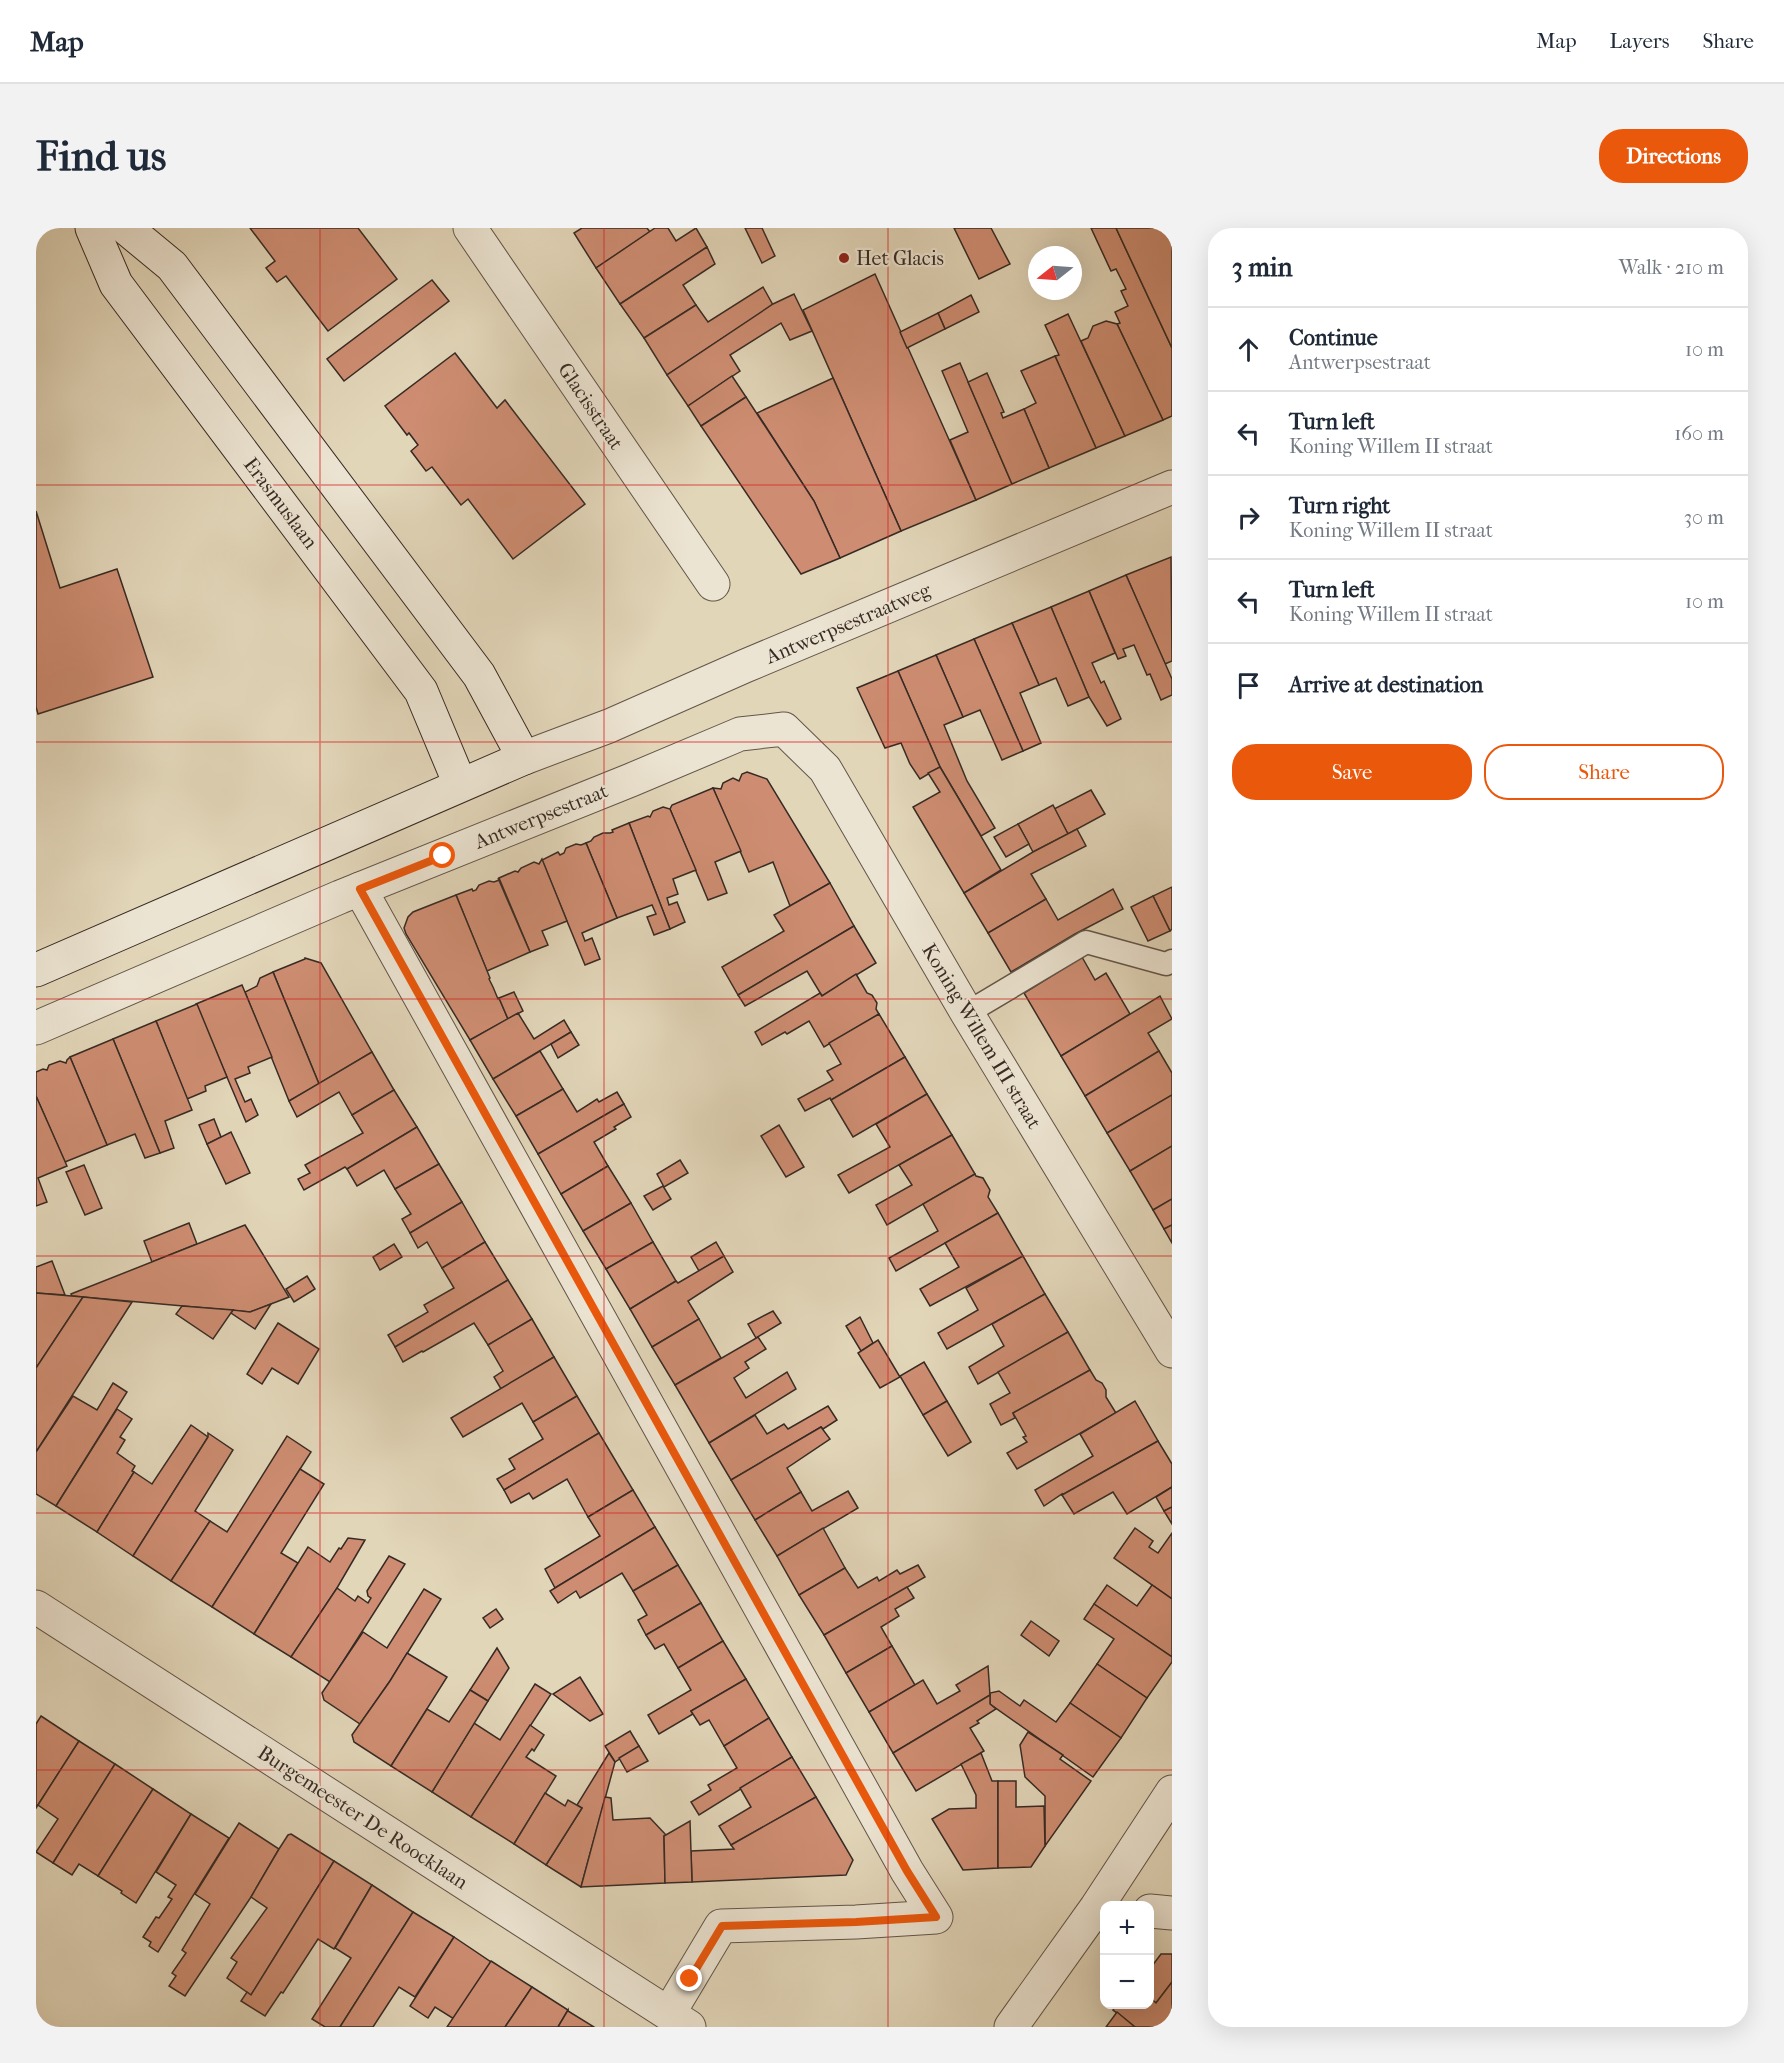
<!DOCTYPE html>
<html lang="en">
<head>
<meta charset="utf-8">
<style>
  :root { --surface:#fff; --page:#f2f2f3; --text:#1f2937; --muted:#747a83; --line:#e0e1e3; --accent:#ea580c }
  body { margin:0; font-family:"IM FELL French Canon",serif; background:var(--page); color:var(--text) }
  .controls { position:absolute; right:18px; bottom:18px; display:grid; overflow:hidden; border-radius:12px; box-shadow:0 6px 24px #0002 }
  .controls button { width:54px; height:54px; display:grid; place-items:center; padding:0; border:0; border-bottom:2px solid var(--line); background:var(--surface); color:var(--text); font:30px sans-serif }
  .compass { position:absolute; left:992px; top:18px; width:54px; height:54px; border-radius:50%; background:var(--surface); box-shadow:0 6px 24px #0002; rotate:253deg }
  .stop { position:absolute; width:18px; height:18px; margin:-14px; border:4px solid #ea580c; border-radius:50%; background:#fff }
  .stop.end { background:#ea580c; border-color:#fff; box-shadow:0 2px 6px #0008 }
  .list { margin:0; padding:0; list-style:none }
  h2 { display:flex; justify-content:space-between; align-items:center; height:78px; margin:0; padding:0 24px; font-size:26px }
  h2 small { font-size:20px; font-weight:400; color:var(--muted) }
  .list li { display:grid; grid-template-columns:39px 1fr auto; gap:18px; align-items:center; box-sizing:border-box; height:84px; padding:0 24px; border-top:2px solid var(--line) }
  .list b { display:block; font-size:22px; white-space:nowrap }
  .list p { margin:0; font-size:20px; white-space:nowrap; color:var(--muted) }
  .list em { font-size:20px; font-style:normal; color:var(--muted) }
  .actions { display:flex; gap:12px; padding:18px 24px }
  .actions a { flex:1; padding:14px 0; border:2px solid var(--accent); border-radius:24px; text-align:center; font-size:21px; color:var(--accent) }
  .actions .main { background:var(--accent); color:#fff }
  .icon { flex:none; width:33px; height:33px; fill:none; stroke:currentColor; stroke-width:2; stroke-linecap:round; stroke-linejoin:round }
  .map { position:relative; flex:none; width:1136px; height:1799px; overflow:hidden; border-radius:24px }
  header { display:flex; align-items:center; gap:36px; box-sizing:border-box; height:84px; padding:0 30px; background:var(--surface); border-bottom:2px solid var(--line) }
  header strong { font-size:28px }
  nav { display:flex; gap:33px; margin-inline-start:auto; font-size:21px }
  .intro { display:flex; align-items:center; justify-content:space-between; box-sizing:border-box; height:144px; padding:0 36px }
  h1 { margin:0; font-size:42px }
  .button { padding:15px 27px; border-radius:24px; background:var(--accent); color:#fff; font-size:21px; font-weight:700 }
  main { display:flex; gap:36px; padding:0 36px }
  aside { flex:1; background:var(--surface); border-radius:24px; box-shadow:0 6px 24px #0002 }
  .map>svg:first-child { display:block }
  .building { fill:#ce8d72; stroke:#372a24; stroke-width:1.5 }
  .lines { fill:none; stroke-linecap:round; stroke-linejoin:round }
  .service-casing { stroke:#625549; stroke-width:25 }
  .minor-casing { stroke:#625549; stroke-width:35 }
  .tertiary-casing { stroke:#625549; stroke-width:35 }
  .secondary-casing { stroke:#372a24; stroke-width:35 }
  .service { stroke:#ece4d2; stroke-width:22 }
  .minor { stroke:#ece4d2; stroke-width:33 }
  .tertiary { stroke:#ece4d2; stroke-width:33 }
  .secondary { stroke:#ece4d2; stroke-width:33 }
  .route { stroke:#ea580c; stroke-width:8 }
  .grid { fill:none; stroke:#d62828; stroke-width:1.5; stroke-opacity:0.55 }
  .poi-dot { fill:#8f2418; stroke:#ece4d2; stroke-width:2 }
  .labels { text-anchor:middle; stroke-width:4.5; stroke-linejoin:round; paint-order:stroke }
  .poi-label { font-size:20px; fill:#372a24; stroke:#ece4d2; text-anchor:start }
  .street-label { font-size:20px; fill:#372a24; stroke:#ece4d2 }
</style>
</head>
<body>
<header>
<strong>Map</strong>
<nav><a>Map</a><a>Layers</a><a>Share</a></nav>
</header>
<div class="intro"><h1>Find us</h1><a class="button">Directions</a></div>
<main>
<div class="map">
<svg width="1136" height="1799" viewBox="0 0 1136 1799">
  <rect width="100%" height="100%" fill="#e2d6b9"/>
  <filter id="stains"><feTurbulence type="fractalNoise" baseFrequency=".00333" numOctaves="4"/><feColorMatrix values="0 0 0 0 .2 0 0 0 0 .09 0 0 0 0 .02 0 0 0 .5 -.17"/></filter>
  <radialGradient id="worn" r=".72"><stop offset=".6" stop-color="#630" stop-opacity="0"/><stop offset="1" stop-color="#630" stop-opacity=".3"/></radialGradient>
  <g class="building">
    <polygon points="214,0 322,0 361,51 292,103 250,48 241,54 230,40 239,33"/>
    <polygon points="546,0 611,0 614,4 560,40 538,5"/>
    <polygon points="619,0 632,0 640,13 660,0 671,19 584,76 560,40"/>
    <polygon points="709,0 726,0 739,28 726,35"/>
    <polygon points="918,0 955,0 974,36 943,51"/>
    <polygon points="1055,0 1080,0 1136,120 1136,188 1127,192 1081,96 1084,95 1079,84 1092,78 1085,63 1090,61 1080,41 1075,43"/>
    <polygon points="1080,0 1131,0 1136,11 1136,120"/>
    <polygon points="671,19 679,36 647,57 660,77 608,110 584,76"/>
    <polygon points="839,46 940,272 865,303 767,82"/>
    <polygon points="396,52 413,73 308,153 291,131"/>
    <polygon points="727,59 737,77 631,147 608,110 660,77 672,94"/>
    <polygon points="758,66 776,103 754,112 745,95 694,127 704,143 652,178 631,147 737,76"/>
    <polygon points="935,67 943,84 909,101 902,85"/>
    <polygon points="902,85 909,101 871,120 864,104"/>
    <polygon points="1032,86 1089,208 1060,220 1019,128 1023,127 1009,97"/>
    <polygon points="1070,93 1081,96 1127,192 1089,208 1045,113 1052,110 1057,98"/>
    <polygon points="419,125 461,180 469,172 549,276 477,331 432,271 425,277 396,239 390,243 375,223 382,217 373,205 371,207 349,178"/>
    <polygon points="1019,128 1060,220 1013,240 988,181 1000,175 985,143"/>
    <polygon points="924,135 976,256 940,272 914,212 932,204 906,143"/>
    <polygon points="951,145 968,184 965,185 967,190 988,181 1013,240 976,256 932,154"/>
    <polygon points="696,148 710,169 665,198 652,178"/>
    <polygon points="797,150 865,303 804,330 778,273 721,185"/>
    <polygon points="710,169 778,273 804,330 765,346 665,198"/>
    <polygon points="0,283 24,360 81,341 117,449 2,486 0,479"/>
    <polygon points="1135,329 1136,433 1129,436 1090,347"/>
    <polygon points="1090,347 1136,451 1136,467 1125,472 1114,446 1111,447 1098,417 1087,421 1090,428 1082,431 1053,363"/>
    <polygon points="1053,363 1079,425 1056,435 1065,455 1068,453 1085,491 1071,498 1053,469 1015,379"/>
    <polygon points="1015,379 1053,469 1032,478 1020,450 1003,457 976,395"/>
    <polygon points="976,395 1003,457 984,465 1005,515 987,523 938,411"/>
    <polygon points="938,411 987,523 966,532 944,482 927,489 900,427"/>
    <polygon points="900,427 927,489 908,497 931,553 959,600 945,608 904,539 862,443"/>
    <polygon points="862,443 904,539 884,551 874,536 865,515 849,520 821,460"/>
    <polygon points="904,539 965,642 928,665 877,579 904,564 892,545"/>
    <polygon points="711,544 731,551 794,655 754,678 737,634 713,644 677,560 685,561 687,555 697,550 703,553 706,546"/>
    <polygon points="677,560 705,623 679,634 691,665 672,672 634,581 636,577"/>
    <polygon points="1055,562 1069,586 1032,606 1018,581"/>
    <polygon points="1017,577 1032,606 997,624 982,596"/>
    <polygon points="627,579 634,581 660,642 637,651 642,666 631,670 633,677 641,674 649,694 634,701 593,595 612,588 614,589 617,583"/>
    <polygon points="593,595 634,701 618,707 611,689 620,686 616,677 581,690 550,615 555,613 558,609 567,605 574,605 577,604 576,602"/>
    <polygon points="982,596 993,616 970,629 958,609"/>
    <polygon points="1041,601 1050,618 995,646 1010,671 952,705 928,665 997,624"/>
    <polygon points="550,615 581,690 546,705 549,713 556,710 564,731 549,737 506,632 522,624 524,627 528,625 530,620 540,616 545,617"/>
    <polygon points="506,631 531,693 506,703 512,717 494,724 463,650 479,643 482,644 485,640 498,634 503,636"/>
    <polygon points="462,650 494,724 451,743 420,667 436,661 437,663 440,662 443,657 453,653 458,654 463,652"/>
    <polygon points="794,655 818,698 702,767 686,739 748,703 738,687"/>
    <polygon points="1136,659 1136,701 1134,703 1117,668"/>
    <polygon points="1077,661 1087,681 1039,706 975,744 952,705 1010,671 1022,692"/>
    <polygon points="420,667 454,750 453,751 457,759 462,771 463,770 472,791 434,812 370,706 368,700 372,689 377,684"/>
    <polygon points="1117,668 1134,703 1112,713 1095,679"/>
    <polygon points="818,698 840,735 786,768 771,743 709,778 702,767"/>
    <polygon points="1046,729 1059,752 1070,745 1094,786 1025,828 988,765"/>
    <polygon points="269,730 285,735 336,824 283,856 237,744 269,731"/>
    <polygon points="237,744 283,856 253,873 209,764 221,758 224,750"/>
    <polygon points="820,746 831,765 836,767 841,775 840,781 843,786 788,819 773,793 751,806 749,804 726,817 719,804 784,765 786,768"/>
    <polygon points="206,757 236,829 212,839 214,845 199,851 209,874 215,871 222,887 210,894 160,776"/>
    <polygon points="478,764 487,783 472,791 463,770"/>
    <polygon points="1124,768 1136,791 1112,805 1123,823 1049,868 1025,828"/>
    <polygon points="161,776 191,849 169,858 170,863 151,871 120,793"/>
    <polygon points="482,785 498,811 528,792 535,804 457,851 434,812"/>
    <polygon points="843,786 869,829 795,872 794,870 769,883 762,871 797,852 791,843 805,836 793,815"/>
    <polygon points="120,793 156,882 129,893 138,920 124,925 77,811"/>
    <polygon points="535,804 543,817 522,830 515,816"/>
    <polygon points="77,811 124,925 109,930 99,906 71,917 34,829"/>
    <polygon points="504,823 527,861 480,888 457,851"/>
    <polygon points="1123,823 1136,845 1136,867 1071,905 1049,868"/>
    <polygon points="336,824 358,862 316,887 303,864 261,889 253,873"/>
    <polygon points="34,829 71,917 29,934 0,868 0,844 7,841 11,842 13,837 24,833 30,835 31,832"/>
    <polygon points="869,829 891,866 817,909 795,872"/>
    <polygon points="527,861 541,884 561,871 563,874 581,864 588,876 502,926 480,888"/>
    <polygon points="358,862 381,899 311,941 309,939 268,962 262,951 274,945 269,937 327,905 316,887"/>
    <polygon points="891,866 916,907 813,965 802,947 854,919 840,896"/>
    <polygon points="1136,867 1136,918 1094,943 1071,905"/>
    <polygon points="0,868 31,938 2,950 11,974 0,978"/>
    <polygon points="588,876 595,889 578,899 580,901 558,914 572,938 525,966 502,926"/>
    <polygon points="178,891 185,909 171,916 163,897"/>
    <polygon points="743,897 768,939 750,949 725,908"/>
    <polygon points="381,899 403,936 359,961 348,942 321,958 311,941"/>
    <polygon points="195,904 214,945 190,956 171,916"/>
    <polygon points="916,907 939,946 851,997 840,977 876,957 863,937"/>
    <polygon points="1136,918 1136,971 1117,982 1094,943"/>
    <polygon points="644,932 652,945 628,959 621,946"/>
    <polygon points="403,936 426,974 374,1005 366,991 375,986 359,961"/>
    <polygon points="48,937 66,980 49,987 30,944"/>
    <polygon points="572,938 595,975 547,1003 525,966"/>
    <polygon points="939,946 940,948 947,950 954,962 952,969 962,985 860,1043 853,1030 902,1003 887,976"/>
    <polygon points="627,958 635,971 617,982 608,968"/>
    <polygon points="1136,971 1136,997 1128,1001 1117,982"/>
    <polygon points="426,974 449,1014 406,1040 391,1014 382,1020 374,1005"/>
    <polygon points="595,975 617,1014 570,1041 547,1003"/>
    <polygon points="962,985 987,1028 894,1078 884,1061 923,1039 909,1015"/>
    <polygon points="153,995 161,1016 116,1034 108,1013"/>
    <polygon points="209,997 253,1069 214,1084 36,1068 35,1066"/>
    <polygon points="1136,997 1136,1015 1128,1001"/>
    <polygon points="449,1014 472,1052 359,1119 352,1107 392,1084 388,1077 418,1060 406,1040"/>
    <polygon points="617,1014 640,1053 594,1081 570,1041"/>
    <polygon points="680,1014 688,1028 663,1043 655,1029"/>
    <polygon points="358,1016 366,1029 344,1042 337,1029"/>
    <polygon points="688,1028 697,1044 652,1073 663,1091 616,1119 594,1081 640,1053 642,1055"/>
    <polygon points="987,1028 1009,1066 911,1121 902,1105 942,1082 930,1060"/>
    <polygon points="16,1033 29,1067 0,1065 0,1039"/>
    <polygon points="271,1048 279,1061 258,1074 250,1061"/>
    <polygon points="472,1052 496,1091 452,1117 438,1095 387,1124 386,1123 367,1134 359,1119"/>
    <polygon points="0,1065 47,1069 0,1140"/>
    <polygon points="1009,1066 1032,1104 942,1156 933,1139 968,1118 956,1096"/>
    <polygon points="47,1069 96,1074 0,1224 0,1140"/>
    <polygon points="235,1076 219,1101 195,1085 197,1082 214,1084"/>
    <polygon points="146,1078 197,1082 177,1111 140,1086"/>
    <polygon points="737,1083 745,1095 720,1110 712,1096"/>
    <polygon points="824,1089 837,1115 825,1123 810,1098"/>
    <polygon points="496,1091 518,1129 465,1161 458,1149 467,1143 452,1117"/>
    <polygon points="663,1091 685,1130 639,1157 616,1119"/>
    <polygon points="242,1095 283,1121 262,1156 236,1140 226,1156 211,1146"/>
    <polygon points="1032,1104 1054,1142 977,1185 979,1190 965,1197 954,1176 974,1165 962,1144"/>
    <polygon points="722,1109 730,1121 709,1134 713,1140 698,1150 710,1170 751,1144 760,1161 673,1215 639,1157"/>
    <polygon points="842,1112 864,1149 844,1160 822,1125"/>
    <polygon points="518,1129 541,1168 497,1194 486,1175 427,1209 415,1190"/>
    <polygon points="888,1134 911,1173 887,1187 864,1148"/>
    <polygon points="1054,1142 1060,1152 1066,1155 1070,1162 1070,1169 1080,1185 981,1241 971,1225 991,1214 987,1209 990,1208 977,1185"/>
    <polygon points="77,1155 91,1164 20,1278 0,1266 0,1224 37,1168 61,1182"/>
    <polygon points="541,1168 563,1205 468,1262 461,1251 479,1241 473,1231 507,1211 497,1194"/>
    <polygon points="911,1173 935,1214 912,1228 887,1187"/>
    <polygon points="1099,1173 1122,1213 1026,1267 1026,1266 1008,1278 999,1262 1057,1228 1044,1206"/>
    <polygon points="792,1178 801,1192 787,1201 785,1199 695,1252 673,1215 719,1187 731,1206 748,1196 752,1201"/>
    <polygon points="81,1181 96,1191 84,1209 89,1212 81,1225 99,1238 96,1243 98,1244 61,1304 20,1278"/>
    <polygon points="155,1197 172,1209 97,1328 61,1304 98,1244 116,1256"/>
    <polygon points="785,1199 794,1211 751,1240 765,1264 719,1292 695,1252"/>
    <polygon points="172,1205 197,1222 159,1283 174,1293 135,1353 97,1328 172,1209"/>
    <polygon points="563,1205 597,1262 552,1289 531,1251 497,1271 493,1265 475,1275 468,1262"/>
    <polygon points="251,1208 275,1224 176,1379 135,1353 174,1293 191,1304"/>
    <polygon points="1122,1213 1136,1236 1136,1259 1091,1286 1077,1264 1038,1286 1026,1267"/>
    <polygon points="264,1241 288,1256 245,1325 262,1335 218,1406 176,1379"/>
    <polygon points="1136,1259 1136,1279 1128,1283 1120,1269"/>
    <polygon points="597,1262 619,1299 519,1360 509,1341 564,1308 552,1289"/>
    <polygon points="812,1263 822,1280 741,1328 719,1292 765,1264 776,1283"/>
    <polygon points="1136,1279 1136,1296 1128,1283"/>
    <polygon points="619,1299 642,1337 597,1363 586,1345 544,1370 540,1363 522,1375 514,1363"/>
    <polygon points="787,1300 809,1340 763,1367 741,1328"/>
    <polygon points="1099,1300 1117,1313 1113,1319 1122,1325 1136,1305 1136,1371 1078,1330"/>
    <polygon points="312,1310 329,1312 301,1360 255,1429 218,1406 272,1319 294,1334 303,1320 305,1321"/>
    <polygon points="353,1328 369,1336 294,1454 255,1429 301,1360 319,1373 322,1368 332,1375 335,1370 332,1368 331,1363"/>
    <polygon points="642,1337 665,1375 610,1407 602,1392 611,1387 597,1363"/>
    <polygon points="882,1337 889,1349 788,1407 763,1367 809,1340 822,1360 841,1349 843,1353 861,1342 864,1346"/>
    <polygon points="1071,1357 1101,1378 1116,1357 1136,1371 1136,1429 1058,1376"/>
    <polygon points="871,1359 878,1370 859,1381 863,1388 845,1399 856,1418 810,1445 788,1407"/>
    <polygon points="388,1361 405,1371 354,1453 324,1496 288,1472 286,1465 327,1404 351,1420"/>
    <polygon points="665,1375 687,1413 642,1440 628,1416 619,1421 610,1407"/>
    <polygon points="1058,1376 1136,1429 1136,1434 1111,1470 1061,1436 1078,1411 1048,1391"/>
    <polygon points="460,1381 467,1391 454,1400 447,1390"/>
    <polygon points="995,1393 1023,1413 1013,1428 985,1407"/>
    <polygon points="687,1413 710,1451 655,1483 657,1486 623,1506 612,1487 655,1462 642,1440"/>
    <polygon points="856,1418 879,1457 833,1484 810,1445"/>
    <polygon points="461,1420 473,1440 452,1473 434,1462"/>
    <polygon points="371,1425 411,1449 355,1538 318,1514 316,1507 354,1453"/>
    <polygon points="1061,1436 1111,1470 1085,1510 1034,1475"/>
    <polygon points="952,1438 954,1467 857,1525 833,1484 887,1452 901,1476 924,1463 920,1457"/>
    <polygon points="544,1449 567,1486 554,1493 517,1466"/>
    <polygon points="710,1451 733,1490 688,1518 673,1492 664,1497 655,1483"/>
    <polygon points="499,1456 515,1466 435,1589 396,1564 438,1495 464,1512"/>
    <polygon points="434,1462 452,1473 396,1564 355,1538 391,1481 413,1494"/>
    <polygon points="963,1463 984,1478 988,1472 1020,1494 1034,1475 1085,1510 1057,1549 954,1476 954,1465"/>
    <polygon points="954,1467 954,1476 960,1481 941,1493 943,1495 934,1500 948,1523 880,1563 857,1525"/>
    <polygon points="5,1488 43,1513 0,1580 0,1496"/>
    <polygon points="733,1490 756,1529 663,1587 655,1574 675,1562 672,1557 701,1540 688,1518"/>
    <polygon points="494,1497 508,1507 498,1523 496,1521 490,1529 520,1548 478,1616 435,1589"/>
    <polygon points="594,1503 603,1518 579,1534 569,1518"/>
    <polygon points="992,1504 1027,1527 1024,1531 1055,1553 1009,1618 1009,1568 989,1549 984,1517"/>
    <polygon points="43,1513 79,1536 17,1635 0,1624 22,1591 2,1577"/>
    <polygon points="603,1518 612,1533 591,1544 583,1530"/>
    <polygon points="573,1525 579,1534 545,1659 510,1637 546,1580 541,1577"/>
    <polygon points="945,1525 956,1553 962,1553 962,1640 927,1642 896,1591 913,1581 940,1580 940,1567 925,1536"/>
    <polygon points="756,1529 780,1569 695,1617 683,1598 715,1579 704,1560"/>
    <polygon points="79,1536 117,1561 62,1648 43,1636 36,1647 17,1635"/>
    <polygon points="962,1553 980,1553 980,1579 1008,1578 1009,1618 995,1639 962,1640"/>
    <polygon points="117,1561 155,1586 100,1675 85,1665 86,1663 62,1648"/>
    <polygon points="509,1565 529,1578 532,1572 546,1580 510,1637 478,1616"/>
    <polygon points="569,1569 575,1570 577,1592 614,1590 630,1607 628,1608 629,1655 545,1659"/>
    <polygon points="780,1569 817,1632 810,1647 656,1654 655,1623 698,1621 695,1617"/>
    <polygon points="155,1586 193,1610 122,1724 113,1718 115,1714 107,1709 120,1689 123,1690 136,1671 132,1669 140,1657 120,1644"/>
    <polygon points="654,1593 656,1654 629,1655 628,1608"/>
    <polygon points="203,1595 243,1621 215,1669 149,1768 133,1758 140,1748 136,1745 150,1725 146,1722 174,1676 159,1666"/>
    <polygon points="255,1606 298,1633 215,1767 191,1750 201,1734 195,1730 231,1680 215,1669 243,1621 252,1607"/>
    <polygon points="298,1633 336,1657 298,1721 282,1711 247,1765 245,1764 229,1788 205,1773 211,1764 215,1767"/>
    <polygon points="336,1657 377,1684 304,1799 289,1799 276,1791 315,1730 299,1720"/>
    <polygon points="377,1684 418,1709 379,1769 363,1759 337,1799 304,1799"/>
    <polygon points="418,1709 455,1734 418,1791 399,1779 392,1790 374,1778"/>
    <polygon points="1125,1726 1136,1726 1136,1754 1120,1775 1114,1770 1114,1736 1116,1738"/>
    <polygon points="455,1733 496,1759 469,1799 411,1799"/>
    <polygon points="1136,1754 1136,1799 1099,1799 1077,1782 1081,1776 1114,1776 1114,1770 1120,1775"/>
    <polygon points="496,1759 532,1782 522,1799 469,1799"/>
    <polygon points="532,1782 532,1783 558,1799 522,1799"/>
    <polygon points="1081,1784 1099,1799 1070,1799"/>
  </g>
  <g class="lines">
    <g class="service-casing">
      <polyline id="service" points="931,785 1050,714 1130,736 1136,733"/>
    </g>
    <g class="minor-casing">
      <g id="minor">
        <polyline points="434,0 677,356"/>
        <polyline points="324,661 871,1643 900,1689 820,1694 685,1698 633,1785"/>
        <polyline points="0,800 304,669 595,552 704,506 748,501 789,541 931,785 1136,1123"/>
        <polyline points="0,1379 653,1799"/>
        <polyline points="1114,1683 1136,1685"/>
        <polyline points="975,1799 1060,1680 1136,1564"/>
      </g>
    </g>
    <g class="tertiary-casing">
      <polyline id="tertiary" points="488,530 573,498 709,438 1136,259"/>
    </g>
    <g class="secondary-casing">
      <g id="secondary">
        <polyline points="56,0 80,56 385,463 424,556"/>
        <polyline points="0,742 488,530 443,447 136,38 90,0"/>
      </g>
    </g>
    <use href="#service" class="service"/>
    <use href="#minor" class="minor"/>
    <use href="#tertiary" class="tertiary"/>
    <use href="#secondary" class="secondary"/>
  </g>
  <g class="lines">
    <polyline class="route" points="407,628 324,661 871,1643 900,1689 820,1694 686,1698 654,1751"/>
  </g>
  <path class="grid" d="M 284,0 L 284,1799M 568,0 L 568,1799M 852,0 L 852,1799M 0,257 L 1136,257M 0,514 L 1136,514M 0,771 L 1136,771M 0,1028 L 1136,1028M 0,1285 L 1136,1285M 0,1542 L 1136,1542"/>
  <circle class="poi-dot" cx="808" cy="30" r="6"/>
  <g class="labels">
    <g class="poi-label">
      <text x="820" y="37">Het Glacis</text>
    </g>
    <g class="street-label">
      <text transform="translate(555 178) rotate(56)" y="7">Glacisstraat</text>
      <text transform="translate(245 275) rotate(53)" y="7">Erasmuslaan</text>
      <text transform="translate(812 395) rotate(-23)" y="7">Antwerpsestraatweg</text>
      <text transform="translate(505 588) rotate(-22)" y="7">Antwerpsestraat</text>
      <text transform="translate(946 808) rotate(59)" y="7">Koning Willem III straat</text>
      <text transform="translate(327 1589) rotate(33)" y="7">Burgemeester De Roocklaan</text>
    </g>
  </g>
  <rect width="100%" height="100%" filter="url(#stains)"/>
  <rect width="100%" height="100%" fill="url(#worn)"/>
</svg>
<div class="controls">
<button>+</button>
<button>−</button>
</div>
<svg class="compass" viewBox="-18 -18 36 36"><path d="M0-13l5 13h-10z" fill="#e53935"/><path d="M0 13l5-13h-10z" fill="#747a83"/></svg>
<div class="stop" style="left:407px;top:628px"></div>
<div class="stop end" style="left:654px;top:1751px"></div>
</div>
<aside>
<h2>3 min<small>Walk · 210 m</small></h2>
<ul class="list">
<li><svg class="icon" aria-label="ahead" viewBox="0 0 24 24"><path d="M12 20V5M6 11l6-6 6 6"/></svg><div><b>Continue</b><p>Antwerpsestraat</p></div><em>10 m</em></li>
<li><svg class="icon" aria-label="left" viewBox="0 0 24 24"><path d="M17 20v-9H6M10 6l-5 5 5 5"/></svg><div><b>Turn left</b><p>Koning Willem II straat</p></div><em>160 m</em></li>
<li><svg class="icon" aria-label="right" viewBox="0 0 24 24"><path d="M7 20v-9h11M14 6l5 5-5 5"/></svg><div><b>Turn right</b><p>Koning Willem II straat</p></div><em>30 m</em></li>
<li><svg class="icon" aria-label="left" viewBox="0 0 24 24"><path d="M17 20v-9H6M10 6l-5 5 5 5"/></svg><div><b>Turn left</b><p>Koning Willem II straat</p></div><em>10 m</em></li>
<li><svg class="icon" aria-label="arrive" viewBox="0 0 24 24"><path d="M6 21V4h12l-3 4 3 4H6"/></svg><div><b>Arrive at destination</b></div></li>
</ul>
<div class="actions"><a class="main">Save</a><a>Share</a></div>
</aside>
</main>
</body>
</html>
